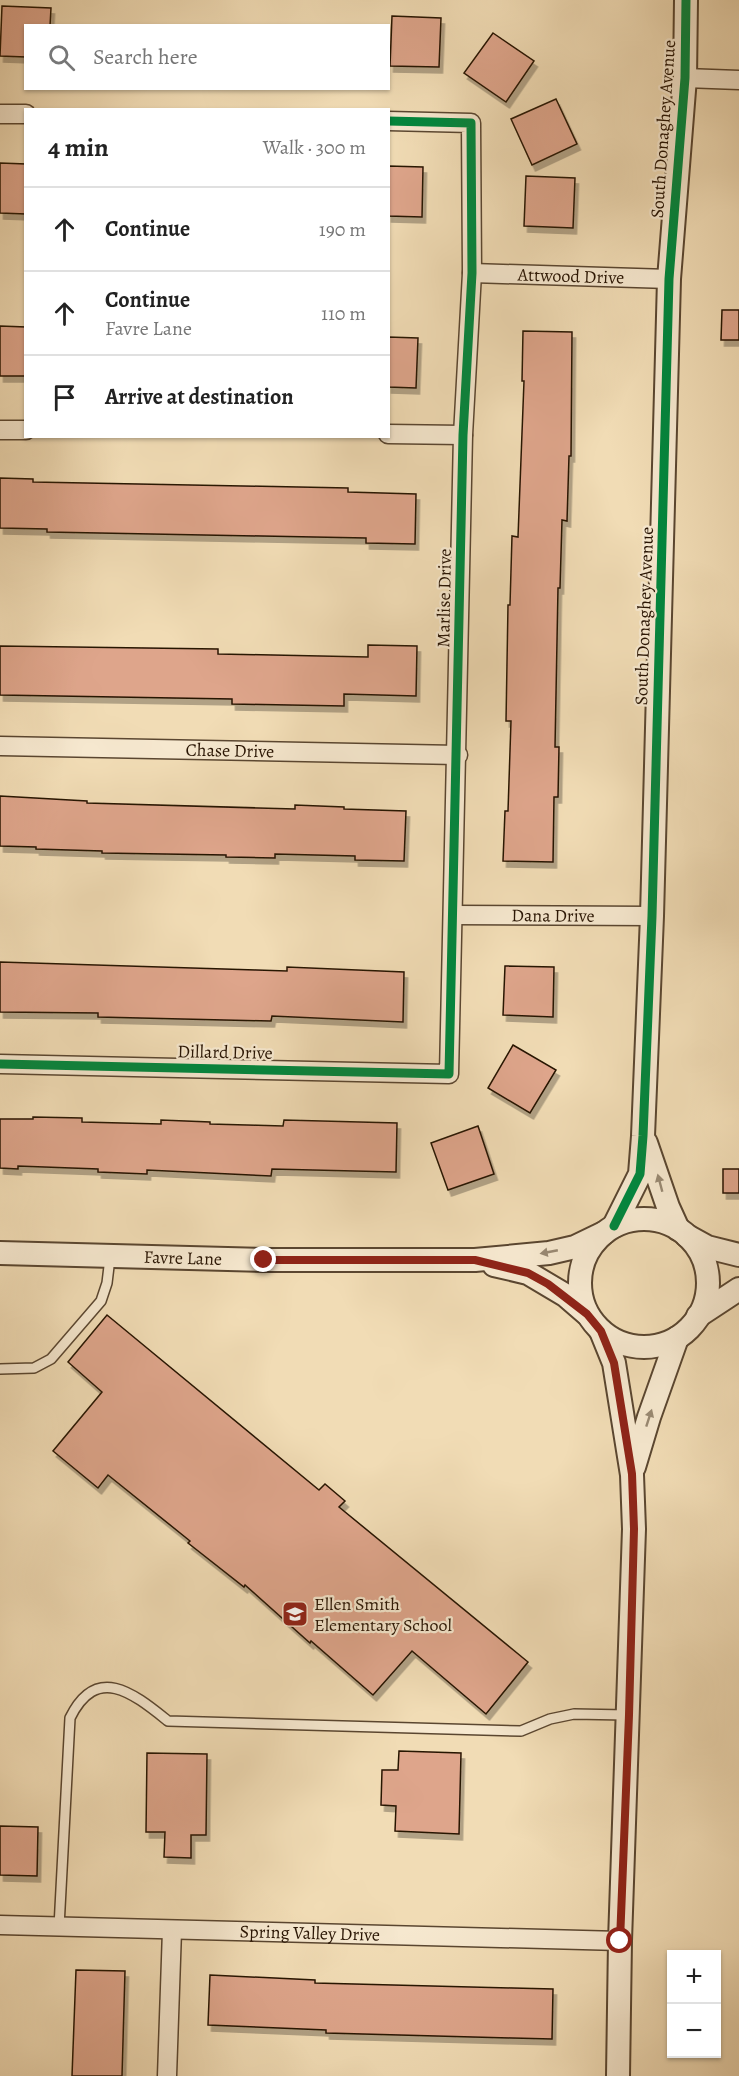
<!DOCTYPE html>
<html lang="en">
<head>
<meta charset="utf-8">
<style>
  :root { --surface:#fff; --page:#f6f6f6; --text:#222; --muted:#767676; --line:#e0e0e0 }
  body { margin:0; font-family:Alegreya,serif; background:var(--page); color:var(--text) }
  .controls { position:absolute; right:18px; bottom:18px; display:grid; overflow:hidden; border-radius:0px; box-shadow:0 2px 4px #0004 }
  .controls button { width:54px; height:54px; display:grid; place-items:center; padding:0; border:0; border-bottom:2px solid var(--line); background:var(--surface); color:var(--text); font:30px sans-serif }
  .stop { position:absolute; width:18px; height:18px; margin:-14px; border:4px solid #8f2418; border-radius:50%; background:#fff }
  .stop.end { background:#8f2418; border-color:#fff; box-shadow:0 2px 6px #0008 }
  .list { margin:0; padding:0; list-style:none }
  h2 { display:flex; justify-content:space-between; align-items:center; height:78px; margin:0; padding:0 24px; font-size:26px }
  h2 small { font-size:20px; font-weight:400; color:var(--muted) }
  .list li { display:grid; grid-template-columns:39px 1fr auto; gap:18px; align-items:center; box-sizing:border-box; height:84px; padding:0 24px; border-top:2px solid var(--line) }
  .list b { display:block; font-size:22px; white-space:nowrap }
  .list p { margin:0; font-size:20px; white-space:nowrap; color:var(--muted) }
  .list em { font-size:20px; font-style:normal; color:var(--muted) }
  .icon { flex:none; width:33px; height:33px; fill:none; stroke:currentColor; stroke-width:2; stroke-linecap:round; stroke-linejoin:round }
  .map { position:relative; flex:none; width:739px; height:2076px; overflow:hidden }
  .search { position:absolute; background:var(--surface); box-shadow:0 2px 4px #0004; left:24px; top:24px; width:366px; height:66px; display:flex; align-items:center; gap:15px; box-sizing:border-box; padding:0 21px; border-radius:0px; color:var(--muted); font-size:22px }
  .panel { position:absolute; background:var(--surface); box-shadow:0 2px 4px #0004; left:24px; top:108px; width:366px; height:330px; border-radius:0px }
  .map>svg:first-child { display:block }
  .building { fill:#dea58b; stroke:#281403; stroke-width:1.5; filter:url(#shadow) }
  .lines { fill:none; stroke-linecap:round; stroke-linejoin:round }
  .service-casing { stroke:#5a4630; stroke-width:12 }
  .minor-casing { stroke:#5a4630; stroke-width:21 }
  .tertiary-casing { stroke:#5a4630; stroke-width:26 }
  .service { stroke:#f6e8cf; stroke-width:9 }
  .minor { stroke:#f6e8cf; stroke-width:18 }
  .tertiary { stroke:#f6e8cf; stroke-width:22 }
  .cycleway-casing { stroke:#f6e8cf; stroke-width:13 }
  .cycleway { stroke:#00873e; stroke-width:9 }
  .oneway { fill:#998973 }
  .route { stroke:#8f2418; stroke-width:8 }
  .labels { text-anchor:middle; stroke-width:4.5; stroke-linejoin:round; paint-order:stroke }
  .street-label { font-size:18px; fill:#281403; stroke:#f6e8cf }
  .poi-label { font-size:18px; fill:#281403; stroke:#f6e8cf; text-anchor:start }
</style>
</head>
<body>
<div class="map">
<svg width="739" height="2076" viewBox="0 0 739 2076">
  <defs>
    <filter id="shadow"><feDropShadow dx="3.5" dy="6" stdDeviation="0" flood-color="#0004"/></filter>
  </defs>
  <rect width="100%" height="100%" fill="#f1dcb5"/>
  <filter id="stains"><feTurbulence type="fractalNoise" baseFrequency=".00333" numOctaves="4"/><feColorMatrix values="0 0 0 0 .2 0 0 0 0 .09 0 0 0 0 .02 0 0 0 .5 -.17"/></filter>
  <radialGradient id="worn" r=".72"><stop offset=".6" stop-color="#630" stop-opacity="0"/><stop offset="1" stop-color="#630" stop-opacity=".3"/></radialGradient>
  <g class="building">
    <polygon points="2,6 51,8 50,26 26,26 26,57 0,56"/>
    <polygon points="392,16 441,18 439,67 390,66"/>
    <polygon points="493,33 534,61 506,102 464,73"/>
    <polygon points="556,99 577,144 532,165 511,119"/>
    <polygon points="0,163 26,164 26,214 0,213"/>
    <polygon points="388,166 423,167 422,217 388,216"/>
    <polygon points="526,176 575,178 573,228 524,226"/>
    <polygon points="722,310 739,310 739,340 721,340"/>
    <polygon points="0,326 26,327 26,376 0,376"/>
    <polygon points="523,331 572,332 571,456 569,456 567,521 562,520 560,588 558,588 555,747 559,747 558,797 554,797 553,862 503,861 505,811 508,811 511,721 506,721 508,605 510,605 512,536 518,537 524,381 522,381"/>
    <polygon points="388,337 418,338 416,388 388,387"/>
    <polygon points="0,478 33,479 33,482 348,488 348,492 416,494 415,544 366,543 366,538 47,532 47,529 0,528"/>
    <polygon points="368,645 417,646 416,696 344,694 344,706 232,704 232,699 0,695 0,646 218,649 218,654 368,657"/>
    <polygon points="0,796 87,801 87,803 295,809 295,805 344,807 344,809 406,811 404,861 355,860 355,856 275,854 275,858 226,857 226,855 102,853 102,851 36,849 36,847 0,846"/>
    <polygon points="0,962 287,971 287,967 404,972 403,1022 272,1016 271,1021 98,1017 98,1013 0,1012"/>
    <polygon points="505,966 554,967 553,1017 503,1015"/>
    <polygon points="513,1045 556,1070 530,1113 488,1088"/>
    <polygon points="33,1117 82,1118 82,1122 161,1124 161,1120 210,1122 210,1124 283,1126 284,1120 397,1123 396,1172 272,1169 271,1176 147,1170 147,1174 98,1172 98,1169 18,1166 18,1169 0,1168 0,1119 33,1119"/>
    <polygon points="478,1126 494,1174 448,1190 431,1143"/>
    <rect x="723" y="1169" width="16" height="24"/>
    <polygon points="107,1315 319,1490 325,1484 345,1501 339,1507 528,1662 486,1714 412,1651 373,1695 311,1641 310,1643 245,1585 244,1587 188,1543 190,1541 108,1475 98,1488 53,1451 102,1392 68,1362"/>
    <polygon points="399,1751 461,1753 459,1834 395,1831 396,1806 381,1805 382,1770 398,1770"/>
    <polygon points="147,1753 207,1754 206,1835 191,1835 191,1858 164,1857 165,1832 146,1832"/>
    <polygon points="0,1826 38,1827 37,1876 0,1875"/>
    <polygon points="76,1970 125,1971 122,2076 72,2076"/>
    <polygon points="210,1975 315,1980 315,1983 553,1989 552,2039 326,2033 326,2030 208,2025"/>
  </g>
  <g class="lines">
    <g class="service-casing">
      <g id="service">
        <polyline points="0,1369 34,1368 51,1359 101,1301 107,1283 110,1258"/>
        <path d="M 59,1927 L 70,1718 C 97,1663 134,1694 168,1721 L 521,1731 L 550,1719 L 574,1714 L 626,1715"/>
      </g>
    </g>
    <g class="minor-casing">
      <g id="minor">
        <polyline points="685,78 739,80"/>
        <polyline points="0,114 26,114"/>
        <path id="s1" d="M 472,273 L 669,279"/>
        <polyline points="0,430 26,430"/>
        <polyline points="388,434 463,435"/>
        <path id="s2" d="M 0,746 L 458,755"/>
        <path id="s3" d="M 453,915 L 652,916"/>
        <polyline points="0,1064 449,1074 463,435 472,273 471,123 388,121"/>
        <path id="s4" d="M 0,1925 L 620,1941"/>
        <polyline points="167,2076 172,1930"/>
      </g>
    </g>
    <g class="tertiary-casing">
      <g id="tertiary">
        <polyline points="646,1143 668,1207 678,1229"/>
        <circle cx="644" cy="1283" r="64"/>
        <polyline points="614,1226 640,1174 643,1136 652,916 669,279 685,78 686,0"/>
        <polyline points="687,1236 707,1247 739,1255"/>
        <path id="s5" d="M 0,1253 L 264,1260 L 475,1260 L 549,1253 L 575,1247 L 604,1233"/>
        <polyline points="494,1265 528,1273 565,1295 587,1314"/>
        <polyline points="698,1316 739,1289"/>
        <polyline points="601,1331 614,1363 632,1475 634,1529 620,1941 618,2076"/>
        <polyline points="634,1467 649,1417 677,1338"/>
      </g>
    </g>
    <use href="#service" class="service"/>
    <use href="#minor" class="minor"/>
    <use href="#tertiary" class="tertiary"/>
    <g class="cycleway-casing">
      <g id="cycleway">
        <polyline points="0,1064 449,1074 463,435 472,273 471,123 388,121"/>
        <polyline points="614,1226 640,1174 643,1136 652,916 669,279 685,78 686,0"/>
      </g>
    </g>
    <use href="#cycleway" class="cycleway"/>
  </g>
  <defs><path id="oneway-solid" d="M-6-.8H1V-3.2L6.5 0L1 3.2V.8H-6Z" transform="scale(1.5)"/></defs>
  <g class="oneway">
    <use href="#oneway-solid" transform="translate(660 1183) rotate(-105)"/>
    <use href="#oneway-solid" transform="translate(549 1252) rotate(169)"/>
    <use href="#oneway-solid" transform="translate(649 1418) rotate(-72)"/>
  </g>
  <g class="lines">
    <polyline class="route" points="264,1260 475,1260 528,1273 548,1284 587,1314 601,1331 614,1363 632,1474 634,1529 629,1715 620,1941"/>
  </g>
  <defs>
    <g id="school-square" transform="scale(1.35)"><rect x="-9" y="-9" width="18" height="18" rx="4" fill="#8f2418" stroke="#f6e8cf"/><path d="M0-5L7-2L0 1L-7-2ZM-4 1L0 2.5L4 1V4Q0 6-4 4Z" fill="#fff"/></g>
  </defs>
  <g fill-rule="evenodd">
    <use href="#school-square" x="295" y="1614"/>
  </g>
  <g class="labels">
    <g class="street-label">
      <text transform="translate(663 129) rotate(-86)" y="6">South Donaghey Avenue</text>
      <text dy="6" stroke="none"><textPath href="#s1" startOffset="99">Attwood Drive</textPath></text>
      <text transform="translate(444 598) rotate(-89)" y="6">Marlise Drive</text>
      <text transform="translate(644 616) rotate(-88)" y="6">South Donaghey Avenue</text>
      <text dy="6" stroke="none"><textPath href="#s2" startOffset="230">Chase Drive</textPath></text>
      <text dy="6" stroke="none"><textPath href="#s3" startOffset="100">Dana Drive</textPath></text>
      <text transform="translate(225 1052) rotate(1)" y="6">Dillard Drive</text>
      <text dy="6" stroke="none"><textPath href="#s5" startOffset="183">Favre Lane</textPath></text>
      <text dy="6" stroke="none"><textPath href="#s4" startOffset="310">Spring Valley Drive</textPath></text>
    </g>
    <g class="poi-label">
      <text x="314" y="1610">Ellen Smith<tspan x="314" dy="21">Elementary School</tspan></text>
    </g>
  </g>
  <rect width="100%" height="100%" filter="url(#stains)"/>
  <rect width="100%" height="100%" fill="url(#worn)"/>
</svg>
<div class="controls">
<button>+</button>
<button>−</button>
</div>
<div class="stop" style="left:620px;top:1941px"></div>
<div class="stop end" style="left:264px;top:1260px"></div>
<div class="search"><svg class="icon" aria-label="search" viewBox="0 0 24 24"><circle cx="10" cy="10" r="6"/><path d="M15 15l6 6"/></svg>Search here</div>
<section class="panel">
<h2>4 min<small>Walk · 300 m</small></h2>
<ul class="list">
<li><svg class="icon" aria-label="ahead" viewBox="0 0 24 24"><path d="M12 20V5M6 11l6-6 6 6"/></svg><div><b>Continue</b></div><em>190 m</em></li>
<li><svg class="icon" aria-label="ahead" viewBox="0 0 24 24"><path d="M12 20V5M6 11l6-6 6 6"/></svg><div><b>Continue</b><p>Favre Lane</p></div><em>110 m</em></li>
<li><svg class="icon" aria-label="arrive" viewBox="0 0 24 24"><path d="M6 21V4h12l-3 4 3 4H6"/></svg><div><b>Arrive at destination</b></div></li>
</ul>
</section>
</div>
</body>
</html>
